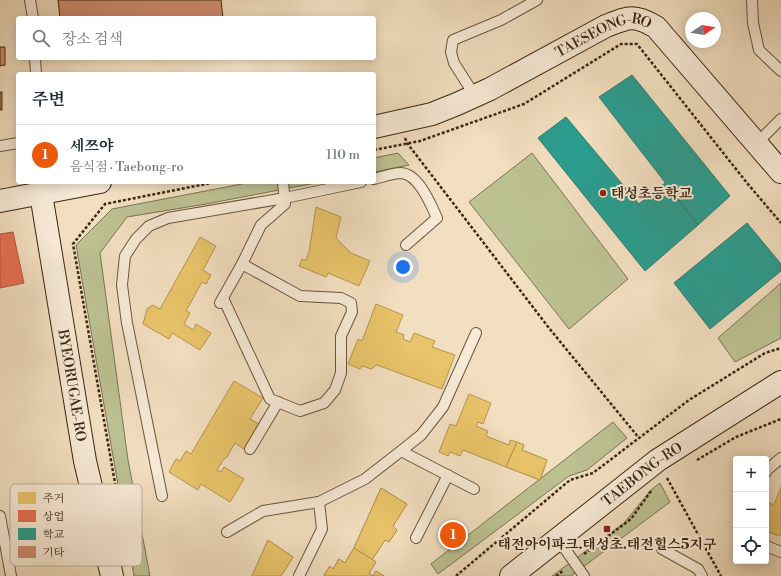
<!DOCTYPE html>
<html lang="ko">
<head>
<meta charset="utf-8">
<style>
  :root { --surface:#fff; --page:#f2f2f3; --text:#1f2937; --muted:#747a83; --line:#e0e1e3; --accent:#ea580c }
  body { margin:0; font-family:"Libre Bodoni","Noto Serif KR",serif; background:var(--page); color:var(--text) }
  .controls { position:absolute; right:12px; bottom:12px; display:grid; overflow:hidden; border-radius:4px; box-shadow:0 2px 10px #0003 }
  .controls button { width:36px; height:36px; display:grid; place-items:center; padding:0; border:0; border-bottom:1px solid var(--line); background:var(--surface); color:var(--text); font:20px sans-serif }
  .compass { position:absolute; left:685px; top:12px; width:36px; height:36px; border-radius:50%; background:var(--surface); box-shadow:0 2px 10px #0003; rotate:78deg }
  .you { position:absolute; left:403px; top:267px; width:14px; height:14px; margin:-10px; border:3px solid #fff; border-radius:50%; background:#1a73e8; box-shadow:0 0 0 6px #1a73e833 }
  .badge { display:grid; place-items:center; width:26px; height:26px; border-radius:50%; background:var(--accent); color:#fff; font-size:13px; font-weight:700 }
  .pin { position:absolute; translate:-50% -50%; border:2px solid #fff; box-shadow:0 1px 4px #0006 }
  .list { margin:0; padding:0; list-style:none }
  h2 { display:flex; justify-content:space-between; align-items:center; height:52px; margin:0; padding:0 16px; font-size:17px }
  h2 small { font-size:13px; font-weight:400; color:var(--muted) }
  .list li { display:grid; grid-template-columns:26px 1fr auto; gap:12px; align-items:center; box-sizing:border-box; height:60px; padding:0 16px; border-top:1px solid var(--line) }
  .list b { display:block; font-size:15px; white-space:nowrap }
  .list p { margin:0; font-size:13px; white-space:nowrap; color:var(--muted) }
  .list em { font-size:13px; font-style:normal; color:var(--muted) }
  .icon { flex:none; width:22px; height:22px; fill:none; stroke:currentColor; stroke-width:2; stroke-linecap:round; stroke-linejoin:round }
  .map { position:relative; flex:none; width:781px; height:576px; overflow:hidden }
  .search { position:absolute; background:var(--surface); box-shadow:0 2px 10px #0003; left:16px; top:16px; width:360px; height:44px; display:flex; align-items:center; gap:10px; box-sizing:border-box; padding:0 14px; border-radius:4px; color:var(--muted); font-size:15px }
  .panel { position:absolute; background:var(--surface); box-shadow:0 2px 10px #0003; left:16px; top:72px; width:360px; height:112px; border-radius:4px }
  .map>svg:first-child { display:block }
  .green { fill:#bcc192; stroke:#7c7452 }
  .homes { fill:#e9c46a; stroke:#b59550 }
  .shops { fill:#e76f51; stroke:#b4593e }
  .schools { fill:#2a9d8f; stroke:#2f7a6a }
  .building { fill:#cf8c6e; stroke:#3c2713 }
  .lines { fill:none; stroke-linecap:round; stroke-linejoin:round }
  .lane-casing { stroke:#6a553e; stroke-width:12 }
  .secondary-casing { stroke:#3c2713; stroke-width:24 }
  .path { stroke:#3c2713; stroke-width:2.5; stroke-dasharray:3 2; stroke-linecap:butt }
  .lane { stroke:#f7ead6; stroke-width:10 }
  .secondary { stroke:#f7ead6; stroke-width:22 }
  .poi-dot { fill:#8f2418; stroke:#f7ead6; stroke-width:1.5 }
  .labels { text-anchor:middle; stroke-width:4; stroke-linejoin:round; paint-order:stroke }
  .street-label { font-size:14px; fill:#3c2713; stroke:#f7ead6 }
  .poi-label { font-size:14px; font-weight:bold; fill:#3c2713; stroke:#f7ead6; text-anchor:start }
  .key { fill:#f7ead6; stroke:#bfb09c; stroke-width:1 }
  .key-label { font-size:11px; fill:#3c2713 }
</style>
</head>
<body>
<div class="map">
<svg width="781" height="576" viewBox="0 0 781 576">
  <rect width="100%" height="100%" fill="#f2dfc0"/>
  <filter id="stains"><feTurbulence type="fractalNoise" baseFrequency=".005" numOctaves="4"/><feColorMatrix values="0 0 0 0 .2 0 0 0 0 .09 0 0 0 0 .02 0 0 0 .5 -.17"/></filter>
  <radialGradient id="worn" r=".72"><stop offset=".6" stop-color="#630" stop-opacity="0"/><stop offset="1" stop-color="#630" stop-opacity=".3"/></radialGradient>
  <g class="green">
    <polygon points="398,153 409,165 374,172 374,158"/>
    <polygon points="532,153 628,279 569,329 469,202"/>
    <polygon points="252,182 321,182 206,204 127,217 100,253 128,460 150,576 134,576 76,245 112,209"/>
    <polygon points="781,283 781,338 735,362 718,338"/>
    <polygon points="613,422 627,438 587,470 569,476 438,574 431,564"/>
    <polygon points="660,483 670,502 571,576 552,576 624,523 651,490"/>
  </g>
  <g class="homes">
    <polygon points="316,207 341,217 336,238 351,253 370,261 359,286 328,273 326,277 299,266 302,259 306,260 309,252"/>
    <polygon points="200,237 216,246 203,270 211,275 206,284 202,282 186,311 190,313 184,324 193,330 196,324 211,333 200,350 172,333 169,339 143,324 147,309 153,305 160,309"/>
    <polygon points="376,304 403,315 396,332 404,335 403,339 410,342 414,333 435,341 432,347 455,355 442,389 377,365 371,369 362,366 360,369 348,364 358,339 362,341"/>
    <polygon points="234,381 263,398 250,419 259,424 244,449 235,443 227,457 224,459 217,470 221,472 224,467 244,479 230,502 201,484 198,490 169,472 176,459 180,461 186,451 191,454"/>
    <polygon points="469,394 491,403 483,424 478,422 476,426 488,431 486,436 509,445 510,440 517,442 506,467 463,450 460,456 450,452 448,456 439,452 450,424 456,426"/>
    <polygon points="517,442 524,445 522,450 547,460 540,480 506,467"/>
    <polygon points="517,442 524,445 522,450 547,460 540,480 506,467"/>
    <polygon points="781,487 781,534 780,534 779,536 766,531 766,511 769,503 774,505"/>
    <polygon points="381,488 407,504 393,526 397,530 389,542 385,540 372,560 354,548"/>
    <polygon points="381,488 407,504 393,526 397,530 389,542 385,540 372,560 354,548"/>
    <polygon points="268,540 293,557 281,576 252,576"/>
    <polygon points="268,540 293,557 281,576 252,576"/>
    <polygon points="354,548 376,562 369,573 373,576 326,576 324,575 330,566 333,569 339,559 345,563"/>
    <polygon points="354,548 376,562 369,573 373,576 326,576 324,575 330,566 333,569 339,559 345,563"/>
    <polygon points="376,571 384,576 373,576"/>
    <polygon points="376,571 384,576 373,576"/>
  </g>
  <polygon class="shops" points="13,232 24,283 0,288 0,234"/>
  <g class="schools">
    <polygon points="632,75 730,196 698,225 599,97"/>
    <polygon points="566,117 639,204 665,183 698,225 645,271 538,138"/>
    <polygon points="747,223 781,264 781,271 710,329 674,283"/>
  </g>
  <g class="building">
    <polygon points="58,0 221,0 223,18 60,18"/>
    <polygon points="0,47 5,47 5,65 0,66"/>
    <rect x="0" y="92" width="2" height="18"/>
  </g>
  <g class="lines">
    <g class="lane-casing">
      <g id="lane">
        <polyline points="30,0 33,18"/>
        <polyline points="752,0 753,23 759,50 781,71"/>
        <polyline points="35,58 36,74"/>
        <polyline points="475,96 454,63 451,52 453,40 501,20 537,0"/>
        <polyline points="757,143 781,119"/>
        <polyline points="0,146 18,143"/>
        <path d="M 374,179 C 382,177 393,173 401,173 C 419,174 431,205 437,218 L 406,245"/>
        <polyline points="223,298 270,399 300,411 324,403 335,390 341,373 341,336 352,312 351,303 341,298 300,296 242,264"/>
        <polyline points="220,303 242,264 261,225 285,204 283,182"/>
        <polyline points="250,449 278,402"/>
        <polyline points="401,451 474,489"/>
        <polyline points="766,472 767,470 781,458"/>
        <polyline points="162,496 127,323 122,285 125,256 136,239 149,226 168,218 285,198 361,182"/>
        <polyline points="0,516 11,576"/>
        <polyline points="227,532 263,511 319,502 365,479 401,451 421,435 443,407 476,333"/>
        <polyline points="416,538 448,475"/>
        <polyline points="558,539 584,576"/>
        <polyline points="766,546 781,552"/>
        <polyline points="662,549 698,569 702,576"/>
        <polyline points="299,576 322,529 319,502"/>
      </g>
    </g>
    <g class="secondary-casing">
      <g id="secondary">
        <path id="s1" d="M 374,127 L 432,114 L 457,104 L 490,89 L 606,26 C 629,17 634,14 656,27 L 781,172"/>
        <path id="s2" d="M 41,194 L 85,461 L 112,576"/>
        <polyline points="0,201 100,182"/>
        <path id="s3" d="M 511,576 L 658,460 L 781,382"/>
      </g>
    </g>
    <g class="path">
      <polyline points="405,138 407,143 549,328 639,438"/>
      <polyline points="374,150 420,141 524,104 621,44 637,44 747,183 781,223"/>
      <polyline points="697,460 736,437 781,419"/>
      <polyline points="667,478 721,576"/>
      <polyline points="125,540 73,244 105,204 216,182"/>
      <polyline points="584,554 631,519 651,491"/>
      <polyline points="456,576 570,480 593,473 689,400 765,353 781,348"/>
      <polyline points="556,576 564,570"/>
    </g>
    <use href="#lane" class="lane"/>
    <use href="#secondary" class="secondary"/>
  </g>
  <g class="poi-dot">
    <circle cx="603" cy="193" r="4"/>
    <rect x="603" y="525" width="8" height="8" rx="2"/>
  </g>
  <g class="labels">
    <g class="street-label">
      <text dy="5" stroke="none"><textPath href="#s1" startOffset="250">TAESEONG-RO</textPath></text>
      <text dy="5" stroke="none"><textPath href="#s2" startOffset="194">BYEORUGAE-RO</textPath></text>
      <text dy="5" stroke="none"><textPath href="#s3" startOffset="166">TAEBONG-RO</textPath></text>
    </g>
    <g class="poi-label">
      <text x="611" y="198">태성초등학교</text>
      <text x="607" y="549" text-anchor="middle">태전아이파크.태성초.태전힐스5지구</text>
    </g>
  </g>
  <rect x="10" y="484" width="132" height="82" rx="6" class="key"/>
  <rect x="18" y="492" width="18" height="12" fill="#e9c46a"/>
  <rect x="18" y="510" width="18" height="12" fill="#e76f51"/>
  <rect x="18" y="528" width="18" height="12" fill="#2a9d8f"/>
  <rect x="18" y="546" width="18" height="12" fill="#cf8c6e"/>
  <g class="key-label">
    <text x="43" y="502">주거</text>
    <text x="43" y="520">상업</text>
    <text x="43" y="538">학교</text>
    <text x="43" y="556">기타</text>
  </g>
  <rect width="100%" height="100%" filter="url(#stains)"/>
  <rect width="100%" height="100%" fill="url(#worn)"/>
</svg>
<div class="controls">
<button>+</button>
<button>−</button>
<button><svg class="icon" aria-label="locate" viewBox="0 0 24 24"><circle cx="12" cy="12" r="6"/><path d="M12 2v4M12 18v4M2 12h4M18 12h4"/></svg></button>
</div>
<svg class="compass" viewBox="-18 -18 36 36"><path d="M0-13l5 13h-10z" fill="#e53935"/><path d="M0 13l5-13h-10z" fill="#747a83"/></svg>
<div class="you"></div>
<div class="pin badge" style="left:453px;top:535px">1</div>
<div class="search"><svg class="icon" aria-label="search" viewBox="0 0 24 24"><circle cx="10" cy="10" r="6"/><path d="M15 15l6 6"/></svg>장소 검색</div>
<section class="panel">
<h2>주변<small></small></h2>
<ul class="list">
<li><span class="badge">1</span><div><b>세쯔야</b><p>음식점 · Taebong-ro</p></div><em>110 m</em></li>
</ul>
</section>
</div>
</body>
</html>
